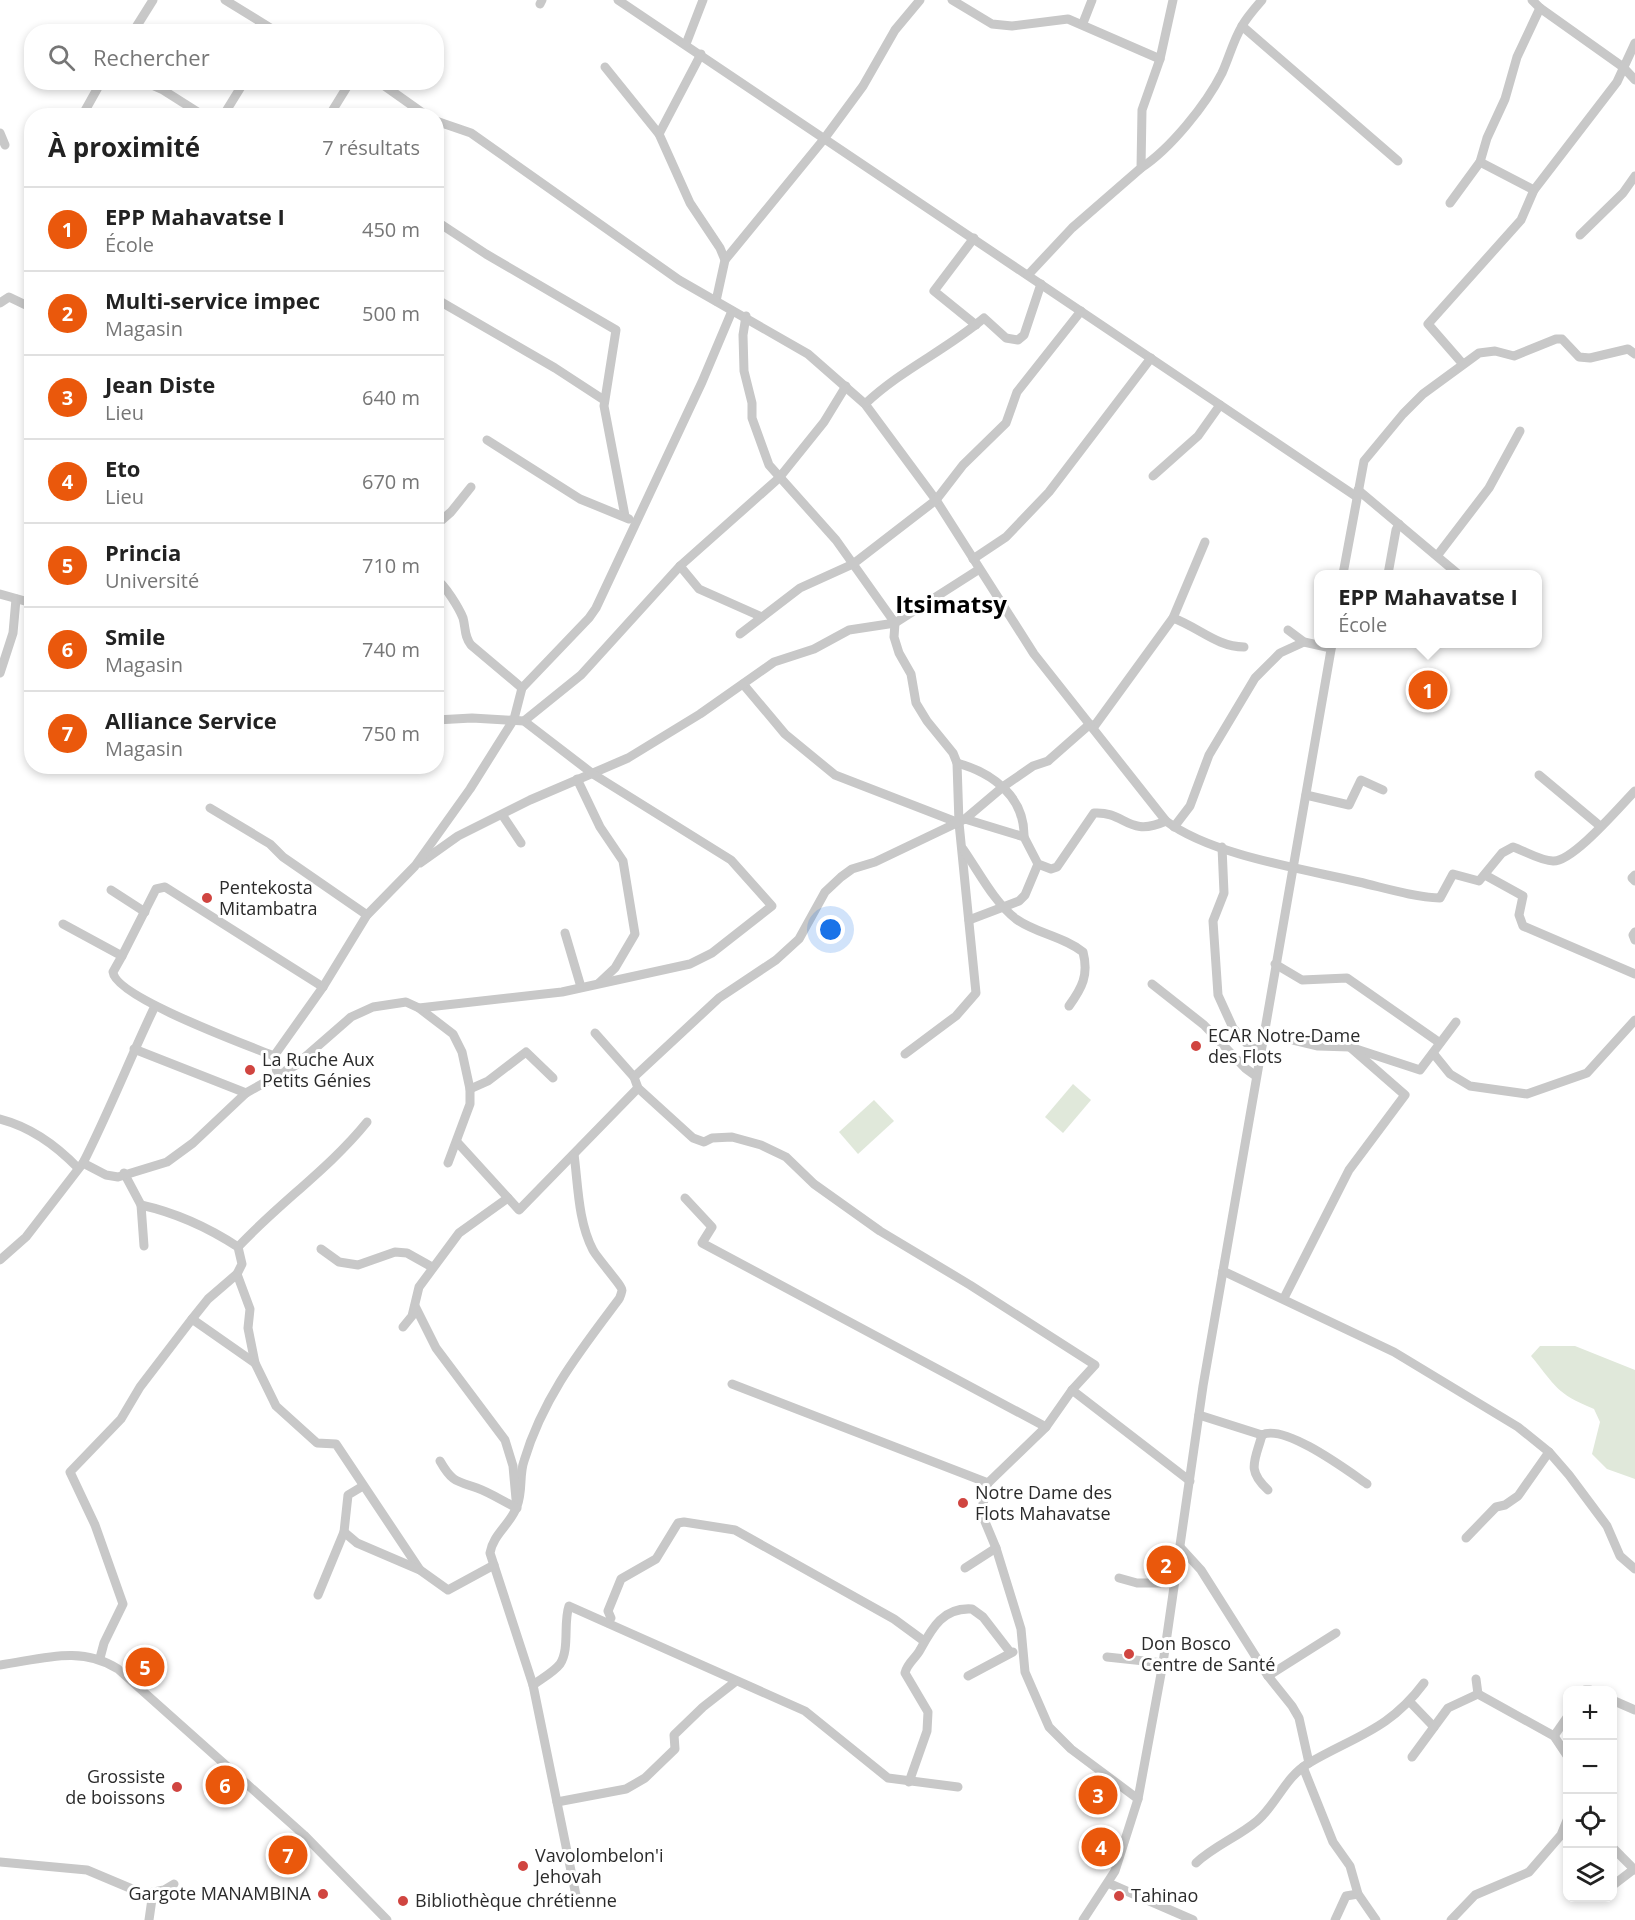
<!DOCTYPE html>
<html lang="fr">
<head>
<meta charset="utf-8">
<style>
  :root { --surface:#fff; --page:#f6f6f6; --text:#222; --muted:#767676; --line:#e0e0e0; --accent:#ea580c }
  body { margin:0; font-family:"Open Sans",sans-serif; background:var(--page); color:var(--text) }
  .controls { position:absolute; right:18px; bottom:18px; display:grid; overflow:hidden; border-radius:12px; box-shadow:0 3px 9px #0003 }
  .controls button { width:54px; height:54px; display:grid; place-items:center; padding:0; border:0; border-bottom:2px solid var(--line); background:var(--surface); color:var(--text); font:30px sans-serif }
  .you { position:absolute; left:831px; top:930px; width:21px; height:21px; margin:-15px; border:4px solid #fff; border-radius:50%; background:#1a73e8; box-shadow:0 0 0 9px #1a73e833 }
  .badge { display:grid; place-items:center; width:39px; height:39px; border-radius:50%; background:var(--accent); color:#fff; font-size:20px; font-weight:700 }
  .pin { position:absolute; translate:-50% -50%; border:3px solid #fff; box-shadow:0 2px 6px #0006 }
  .popup { position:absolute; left:1314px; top:570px; width:228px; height:78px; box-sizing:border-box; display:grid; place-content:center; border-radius:12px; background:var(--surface); filter:drop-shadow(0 2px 4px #0005); font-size:20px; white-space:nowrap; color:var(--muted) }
  .popup b { font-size:22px; color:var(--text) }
  .popup::after { content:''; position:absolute; left:50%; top:100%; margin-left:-12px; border:12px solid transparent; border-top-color:var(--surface) }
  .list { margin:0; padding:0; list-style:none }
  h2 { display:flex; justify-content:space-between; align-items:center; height:78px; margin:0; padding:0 24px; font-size:26px }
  h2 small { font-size:20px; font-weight:400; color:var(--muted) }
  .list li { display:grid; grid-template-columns:39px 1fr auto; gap:18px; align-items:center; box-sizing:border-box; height:84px; padding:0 24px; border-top:2px solid var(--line) }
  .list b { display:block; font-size:22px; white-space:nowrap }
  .list p { margin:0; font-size:20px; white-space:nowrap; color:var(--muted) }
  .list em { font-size:20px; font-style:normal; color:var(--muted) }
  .icon { flex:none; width:33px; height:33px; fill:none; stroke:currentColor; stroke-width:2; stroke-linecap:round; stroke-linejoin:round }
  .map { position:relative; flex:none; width:1635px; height:1920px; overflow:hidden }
  .search { position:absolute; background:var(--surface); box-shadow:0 3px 9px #0003; left:24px; top:24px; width:420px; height:66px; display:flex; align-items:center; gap:15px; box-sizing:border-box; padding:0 21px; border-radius:24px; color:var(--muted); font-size:22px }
  .panel { position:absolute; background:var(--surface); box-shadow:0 3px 9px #0003; left:24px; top:108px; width:420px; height:666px; border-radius:24px }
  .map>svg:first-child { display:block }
  .green { fill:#e0e8da }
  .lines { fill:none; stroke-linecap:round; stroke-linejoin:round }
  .minor { stroke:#c8c8c8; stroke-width:9 }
  .poi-dot { fill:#d04540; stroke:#fff; stroke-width:2 }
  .labels { text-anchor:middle; stroke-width:6; stroke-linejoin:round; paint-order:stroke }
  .poi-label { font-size:18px; fill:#2b2b2b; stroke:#fff; text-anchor:start }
  .district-label { font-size:24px; font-weight:bold; fill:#000; stroke:#fff }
</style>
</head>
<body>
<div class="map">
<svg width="1635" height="1920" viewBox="0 0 1635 1920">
  <rect width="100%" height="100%" fill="#fff"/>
  <g class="green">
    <polygon points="1073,1084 1091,1100 1063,1133 1045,1117"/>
    <polygon points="874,1100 894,1121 858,1154 839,1132"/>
    <path d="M 1540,1346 L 1575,1346 L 1635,1370 L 1635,1479 L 1607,1469 L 1592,1454 L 1600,1422 L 1594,1409 C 1555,1393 1556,1386 1531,1356 Z"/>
  </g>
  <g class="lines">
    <g class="minor">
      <polyline points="225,0 277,32"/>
      <polyline points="618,0 1357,497"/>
      <polyline points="952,0 992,24 1012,26 1068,19 1160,59"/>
      <polyline points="540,4 542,0"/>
      <polyline points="1540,8 1623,67 1635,80"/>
      <polyline points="1083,23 1092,0"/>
      <polyline points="1242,26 1398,161"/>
      <polyline points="133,32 153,0"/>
      <polyline points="686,44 703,0"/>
      <polyline points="605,67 659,134 690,203 720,248 725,260 716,301"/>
      <polyline points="145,82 163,90 204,116"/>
      <polyline points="379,82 427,116"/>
      <polyline points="82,116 101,82"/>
      <polyline points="223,116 244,82"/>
      <polyline points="329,116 350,82"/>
      <path d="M 436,121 L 471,133 L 679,280 L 808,354 L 865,404 L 936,500 L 1034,654 L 1166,821 C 1211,855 1303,869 1359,882 C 1385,888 1413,897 1440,898 L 1453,874 L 1479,881 L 1502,853 L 1513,847 C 1525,851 1541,861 1553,861 C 1573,862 1620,806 1635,791"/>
      <polyline points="0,133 5,145"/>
      <polyline points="659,134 701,54"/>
      <polyline points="1480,162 1534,190"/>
      <path d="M 1141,168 C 1170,149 1206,105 1222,73 C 1229,58 1233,41 1242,26 C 1247,17 1255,8 1262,0"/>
      <polyline points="1450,203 1480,162 1487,138 1505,99 1517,57 1540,8 1532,0"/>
      <polyline points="436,221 486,254 616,330 604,406 625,516"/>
      <polyline points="1580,235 1623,193 1635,176"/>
      <polyline points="974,238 934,291 976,325"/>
      <polyline points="725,260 824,139 863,86 895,30 920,0"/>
      <polyline points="1028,275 1072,228 1141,168 1142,110 1160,59 1173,0"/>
      <polyline points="436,299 555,368 604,400"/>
      <polyline points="0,303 9,297 32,308"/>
      <polyline points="746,316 743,335 744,371 752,403 752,418 769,465 836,540 895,623 894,637 899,653 911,674 916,703 927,721 953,753 957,763 959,823 976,993 956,1016 905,1054"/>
      <polyline points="1462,363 1428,324 1521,220 1534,190 1617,82 1635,43"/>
      <path d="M 865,404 C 902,369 945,351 984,318 L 1006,338 L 1018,340 L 1024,335 L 1041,284"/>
      <polyline points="487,440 580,499 629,519"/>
      <polyline points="1153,476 1198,436 1220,405"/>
      <polyline points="1358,490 1458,574"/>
      <polyline points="436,525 451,512 471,487"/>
      <polyline points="1437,556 1489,488 1520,431"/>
      <polyline points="973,559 1006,537 1049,492 1151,358"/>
      <polyline points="680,566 699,589 762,617"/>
      <polyline points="1343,574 1364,461 1403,414 1423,394 1479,353 1495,351 1514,356 1556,339 1562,339 1579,357 1590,358 1628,349 1635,354"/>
      <polyline points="1388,574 1396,530 1399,524"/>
      <path d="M 436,579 C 445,585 459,608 463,618 C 466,629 464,636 471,645 L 522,688"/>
      <polyline points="0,594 32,603"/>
      <path d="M 1173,618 C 1198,627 1217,647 1244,647"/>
      <polyline points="1288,630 1304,642 1331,648"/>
      <polyline points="740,634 800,588 853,564 936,500 963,465 1006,423 1017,392 1081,311"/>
      <polyline points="0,673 13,633 16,599"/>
      <polyline points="743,684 785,734 835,775 959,823"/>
      <polyline points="524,721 581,675 680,566 779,478 824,422 846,386"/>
      <polyline points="1093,728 1173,618 1205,542"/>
      <path d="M 957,763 C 993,773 1025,797 1024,837"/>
      <polyline points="1539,775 1600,826"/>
      <polyline points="577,779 600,827 623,861 635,934 615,968 599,983"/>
      <polyline points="1306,795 1349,805 1361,780 1383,790"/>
      <polyline points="210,808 270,844 283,857 367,915"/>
      <polyline points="503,816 521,843"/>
      <polyline points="965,819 1004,786 1033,766 1048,761 1090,724"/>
      <polyline points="1174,827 1190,806 1209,755 1255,678 1280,653 1304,642"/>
      <polyline points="1222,847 1224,893 1213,921 1218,995 1233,1028 1250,1047 1260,1050"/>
      <path d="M 963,849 C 979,872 994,902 1016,919 C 1037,934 1063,936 1083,952 C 1089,975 1082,988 1069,1006"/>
      <polyline points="420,863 458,836 530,800 628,758 700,714 774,662 814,649 849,630 895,623 978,570"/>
      <polyline points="1485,875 1523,896 1519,915 1523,926 1635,974"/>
      <polyline points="1635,875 1632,878 1635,881"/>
      <polyline points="111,890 145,912"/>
      <polyline points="969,920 1019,901 1025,895 1038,864"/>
      <path d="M 63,924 L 122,956 L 113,972 C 115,997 247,1045 274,1056"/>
      <polyline points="1635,932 1633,935 1635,940"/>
      <polyline points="565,933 581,987"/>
      <polyline points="122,956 156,889 165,887 323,987"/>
      <polyline points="1275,964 1302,980 1347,978 1440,1043"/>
      <polyline points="1152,984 1204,1025 1245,1068 1256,1076"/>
      <polyline points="419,1008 453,1034 462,1052 470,1089 470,1104 448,1163"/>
      <polyline points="595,1033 634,1077 638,1088 693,1138 704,1142 712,1138 732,1137 761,1145 786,1157 814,1184 880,1231 970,1285 1095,1365 1072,1390 1046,1427 988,1483 981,1512 996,1548 1021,1629 1025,1672 1049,1727 1071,1749 1138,1799"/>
      <polyline points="1263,1033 1318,1046 1350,1047 1420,1070 1456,1022"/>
      <polyline points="134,1049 246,1093"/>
      <polyline points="1433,1053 1450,1074 1470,1086 1527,1094 1587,1073 1635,1020"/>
      <polyline points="277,1073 274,1056 323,987 367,915 415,866 470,789 514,719 522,688 589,618 596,608 702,382 732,311"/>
      <path d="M 634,1077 L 719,998 L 776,960 L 799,939 L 825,892 L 841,877 L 852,869 L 875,862 L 965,819 L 1024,837 L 1038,864 L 1051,869 L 1057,867 L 1094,813 C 1126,811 1127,838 1166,821"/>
      <polyline points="470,1089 488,1081 526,1052 553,1078"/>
      <path d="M 0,1119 C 31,1127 56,1145 78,1168"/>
      <polyline points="457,1142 519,1210 638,1088"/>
      <path d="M 574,1154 C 578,1184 578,1222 593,1250 C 597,1258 623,1287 622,1290 C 622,1291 620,1298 619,1299 C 580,1351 543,1397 524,1461 C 519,1475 523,1491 517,1506 C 511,1524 493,1534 490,1553 L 533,1685 L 578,1905"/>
      <path d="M 83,1163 C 109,1112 130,1058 155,1006"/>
      <polyline points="124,1173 141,1205 144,1246"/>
      <polyline points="685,1198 712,1227 702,1243 1046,1427"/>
      <path d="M 238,1247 C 279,1203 329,1169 367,1122"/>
      <polyline points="321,1249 339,1262 358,1265 395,1252 407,1253 432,1267"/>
      <polyline points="0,1260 26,1237 83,1163 106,1175 118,1177 167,1162 193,1143 246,1093 296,1065 351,1017 373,1007 406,1002 419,1008 562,992 690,964 712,953 772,906 731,860 593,774 524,721 472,718 436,720"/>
      <polyline points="1223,1271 1394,1352 1518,1427 1549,1452 1569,1475 1607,1526 1620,1556 1635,1569"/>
      <polyline points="237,1274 250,1309 248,1328 255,1363 276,1406 317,1443 336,1444 420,1570"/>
      <polyline points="1284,1298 1349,1170 1405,1095 1350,1047"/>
      <polyline points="415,1306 436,1348 505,1440 513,1466 516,1499"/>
      <polyline points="192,1319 255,1363"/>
      <polyline points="403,1327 412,1316 419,1287 459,1233 508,1198"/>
      <polyline points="732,1384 988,1483"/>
      <polyline points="1072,1390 1190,1481"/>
      <path d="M 1199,1415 L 1262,1435 C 1284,1423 1348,1471 1367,1484"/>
      <path d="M 1262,1435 C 1255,1461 1246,1470 1268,1490"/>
      <path d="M 440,1461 C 452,1482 456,1481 477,1488 C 491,1493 504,1502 517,1508"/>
      <polyline points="344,1532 357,1543 420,1570 448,1590 494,1565"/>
      <polyline points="1466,1538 1496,1507 1505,1505 1518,1496 1549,1452"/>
      <polyline points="1180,1547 1201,1570 1268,1676 1292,1706 1299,1718 1309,1763"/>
      <polyline points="965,1568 996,1548"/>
      <polyline points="1119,1578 1137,1583 1173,1583"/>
      <polyline points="318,1595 344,1532 348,1495 363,1486"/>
      <polyline points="608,1623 611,1618 608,1611 621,1579 656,1559 678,1523 684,1522 735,1530 894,1619 924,1641"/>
      <polyline points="1107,1657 1163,1663"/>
      <path d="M 100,1658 L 104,1643 L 123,1604 L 95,1525 L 70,1472 L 121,1419 L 140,1387 L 192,1319 L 208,1299 L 237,1274 L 242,1264 L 238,1247 C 206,1226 177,1213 141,1205"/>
      <path d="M 0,1665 C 42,1659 81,1645 118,1669 L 304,1835 L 387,1920"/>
      <polyline points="968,1676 1013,1652"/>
      <polyline points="1268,1676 1336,1633"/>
      <path d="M 533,1685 C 541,1679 554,1672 560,1664 C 570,1649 563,1623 569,1606 L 805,1711 L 888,1778 L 958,1787"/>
      <polyline points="1585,1690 1590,1690"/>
      <polyline points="1478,1694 1554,1736 1568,1757"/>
      <polyline points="1612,1700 1635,1710"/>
      <polyline points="1410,1702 1434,1727"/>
      <polyline points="1554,1736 1568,1716"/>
      <polyline points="1412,1757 1448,1708 1478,1694 1476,1679"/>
      <polyline points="1303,1767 1333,1842 1350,1866 1358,1894 1376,1920"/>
      <path d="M 909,1782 L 927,1731 L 928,1712 L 905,1673 C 907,1663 916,1658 920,1650 C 932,1628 943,1607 972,1609 L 983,1617 L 1010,1652"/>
      <polyline points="557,1802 626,1789 645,1778 675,1749 674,1735 703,1707 735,1682"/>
      <polyline points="1612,1847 1635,1870"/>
      <polyline points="0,1862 87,1870 144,1894 164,1890 174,1884"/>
      <path d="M 1196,1863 C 1214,1846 1238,1837 1257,1821 C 1277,1804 1285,1777 1309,1763 C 1355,1736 1389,1730 1424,1683"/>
      <polyline points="1108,1883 1193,1920"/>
      <polyline points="1612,1886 1634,1869"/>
      <polyline points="149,1920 153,1892"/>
      <polyline points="1083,1920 1115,1871 1138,1799 1163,1663 1203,1386 1332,644"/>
      <polyline points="1335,1920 1346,1896 1358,1894"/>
      <polyline points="1451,1920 1475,1895 1529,1872 1561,1835 1568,1818"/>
    </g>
  </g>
  <g class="poi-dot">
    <circle cx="207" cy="898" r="6"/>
    <circle cx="1196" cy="1046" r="6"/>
    <circle cx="250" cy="1070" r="6"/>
    <circle cx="963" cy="1503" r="6"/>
    <circle cx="1129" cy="1654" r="6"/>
    <circle cx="177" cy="1787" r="6"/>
    <circle cx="523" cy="1866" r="6"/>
    <circle cx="323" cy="1894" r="6"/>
    <circle cx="1119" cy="1896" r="6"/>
    <circle cx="403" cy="1901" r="6"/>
  </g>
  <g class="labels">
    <g class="poi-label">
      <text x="219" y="894">Pentekosta<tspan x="219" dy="21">Mitambatra</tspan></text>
      <text x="1208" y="1042">ECAR Notre-Dame<tspan x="1208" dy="21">des Flots</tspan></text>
      <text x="262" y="1066">La Ruche Aux<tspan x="262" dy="21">Petits Génies</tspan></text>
      <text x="975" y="1499">Notre Dame des<tspan x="975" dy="21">Flots Mahavatse</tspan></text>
      <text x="1141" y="1650">Don Bosco<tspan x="1141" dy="21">Centre de Santé</tspan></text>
      <text x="165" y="1783" text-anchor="end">Grossiste<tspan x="165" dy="21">de boissons</tspan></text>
      <text x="535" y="1862">Vavolombelon'i<tspan x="535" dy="21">Jehovah</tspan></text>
      <text x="311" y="1900" text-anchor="end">Gargote MANAMBINA</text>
      <text x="1131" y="1902">Tahinao</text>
      <text x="415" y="1907">Bibliothèque chrétienne</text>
    </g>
    <g class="district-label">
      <text x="951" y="613">Itsimatsy</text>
    </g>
  </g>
</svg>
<div class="controls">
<button>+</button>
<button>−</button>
<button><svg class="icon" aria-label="locate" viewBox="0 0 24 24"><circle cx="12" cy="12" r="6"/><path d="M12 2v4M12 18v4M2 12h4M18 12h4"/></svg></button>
<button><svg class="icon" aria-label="layers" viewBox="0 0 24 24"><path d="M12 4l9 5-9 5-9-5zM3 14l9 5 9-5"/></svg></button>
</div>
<div class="you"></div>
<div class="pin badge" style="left:1428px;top:690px">1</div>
<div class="popup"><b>EPP Mahavatse I</b>École</div>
<div class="pin badge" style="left:1166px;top:1565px">2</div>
<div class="pin badge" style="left:1098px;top:1795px">3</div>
<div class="pin badge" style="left:1101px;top:1847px">4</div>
<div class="pin badge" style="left:145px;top:1667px">5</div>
<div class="pin badge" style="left:225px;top:1785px">6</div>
<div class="pin badge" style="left:288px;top:1855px">7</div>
<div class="search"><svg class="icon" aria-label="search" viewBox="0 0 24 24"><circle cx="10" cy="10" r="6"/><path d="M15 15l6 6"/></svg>Rechercher</div>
<section class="panel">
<h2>À proximité<small>7 résultats</small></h2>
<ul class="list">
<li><span class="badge">1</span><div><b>EPP Mahavatse I</b><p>École</p></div><em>450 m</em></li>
<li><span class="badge">2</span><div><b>Multi-service impec</b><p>Magasin</p></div><em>500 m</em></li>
<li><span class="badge">3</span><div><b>Jean Diste</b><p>Lieu</p></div><em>640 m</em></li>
<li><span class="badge">4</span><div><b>Eto</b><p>Lieu</p></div><em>670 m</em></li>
<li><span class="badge">5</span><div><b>Princia</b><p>Université</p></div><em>710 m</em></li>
<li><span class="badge">6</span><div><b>Smile</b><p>Magasin</p></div><em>740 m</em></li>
<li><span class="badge">7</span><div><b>Alliance Service</b><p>Magasin</p></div><em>750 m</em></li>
</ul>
</section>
</div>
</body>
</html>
